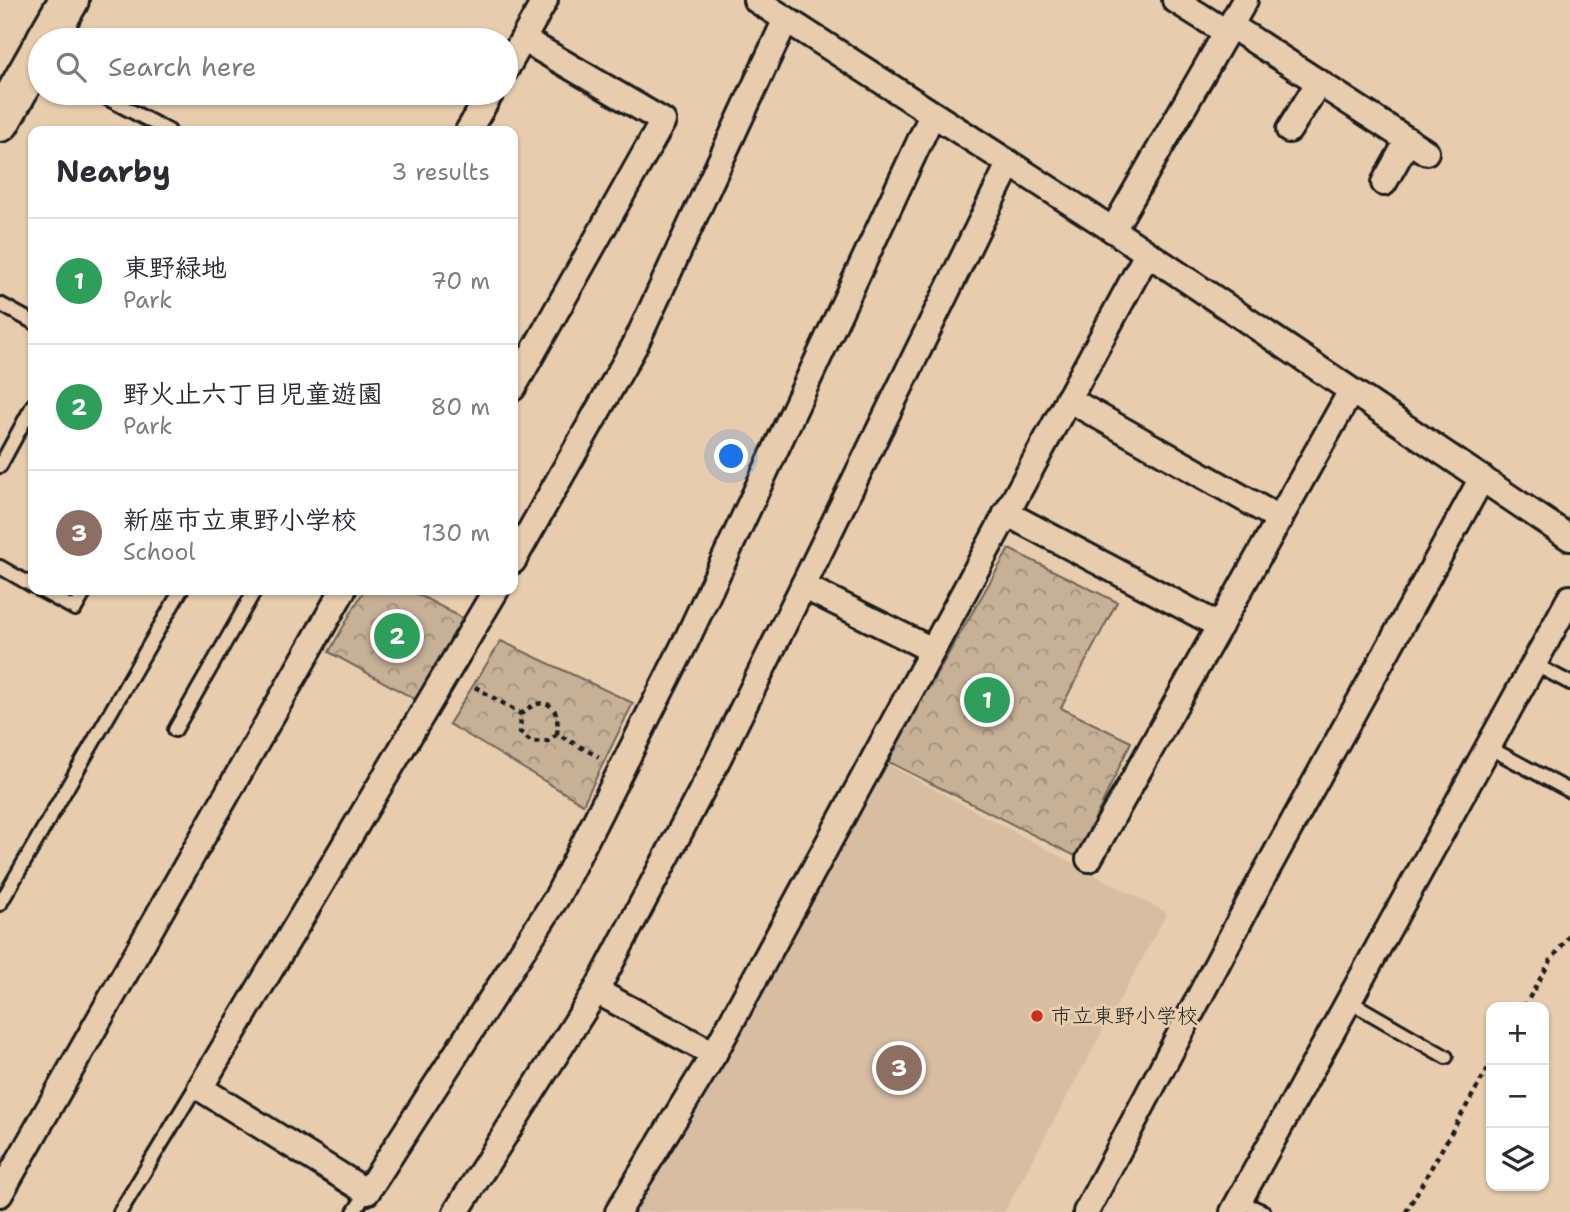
<!DOCTYPE html>
<html lang="en">
<head>
<meta charset="utf-8">
<style>
  :root { --surface:#fff; --page:#f7f7f7; --text:#2b2b33; --muted:#7c7c81; --line:#e1e1e2; --accent:#0f766e }
  body { margin:0; font-family:"Shantell Sans","Klee One",sans-serif; background:var(--page); color:var(--text) }
  .controls { position:absolute; right:21px; bottom:21px; display:grid; overflow:hidden; border-radius:14px; box-shadow:0 2px 5px #0004 }
  .controls button { width:63px; height:63px; display:grid; place-items:center; padding:0; border:0; border-bottom:2px solid var(--line); background:var(--surface); color:var(--text); font:35px sans-serif }
  .you { position:absolute; left:732px; top:457px; width:24px; height:24px; margin:-18px; border:5px solid #fff; border-radius:50%; background:#1a73e8; box-shadow:0 0 0 10px #1a73e833 }
  .badge { display:grid; place-items:center; width:46px; height:46px; border-radius:50%; background:var(--accent); color:#fff; font-size:23px; font-weight:700 }
  .pin { position:absolute; translate:-50% -50%; border:4px solid #fff; box-shadow:0 2px 7px #0006 }
  .list { margin:0; padding:0; list-style:none }
  h2 { display:flex; justify-content:space-between; align-items:center; height:91px; margin:0; padding:0 28px; font-size:30px }
  h2 small { font-size:23px; font-weight:400; color:var(--muted) }
  .list li { display:grid; grid-template-columns:46px 1fr auto; gap:21px; align-items:center; box-sizing:border-box; height:126px; padding:0 28px; border-top:2px solid var(--line) }
  .list b { display:block; font-size:26px; white-space:nowrap }
  .list p { margin:0; font-size:23px; white-space:nowrap; color:var(--muted) }
  .list em { font-size:23px; font-style:normal; color:var(--muted) }
  .icon { flex:none; width:38px; height:38px; fill:none; stroke:currentColor; stroke-width:2; stroke-linecap:round; stroke-linejoin:round }
  .map { position:relative; flex:none; width:1570px; height:1212px; overflow:hidden }
  .search { position:absolute; background:var(--surface); box-shadow:0 2px 5px #0004; left:28px; top:28px; width:490px; height:77px; display:flex; align-items:center; gap:18px; box-sizing:border-box; padding:0 24px; border-radius:38px; color:var(--muted); font-size:26px }
  .panel { position:absolute; background:var(--surface); box-shadow:0 2px 5px #0004; left:28px; top:126px; width:490px; height:469px; border-radius:14px }
  .map>svg:first-child { display:block }
  .built { fill:#d7bea3 }
  .park { fill:url(#park-crowns); stroke:#716659; stroke-width:2 }
  .lines { fill:none; stroke-linecap:round; stroke-linejoin:round }
  .lane-casing { stroke:#1c1c1c; stroke-width:18 }
  .street-casing { stroke:#1c1c1c; stroke-width:30 }
  .primary-casing { stroke:#1c1c1c; stroke-width:44 }
  .path { stroke:#1c1c1c; stroke-width:4.5; stroke-dasharray:5 5; stroke-linecap:butt }
  .lane { stroke:#e7ccae; stroke-width:12 }
  .street { stroke:#e7ccae; stroke-width:24 }
  .primary { stroke:#e7ccae; stroke-width:38 }
  .poi-dot { fill:#c8321e; stroke:#e7ccae; stroke-width:2.5 }
  .labels { text-anchor:middle; stroke-width:6; stroke-linejoin:round; paint-order:stroke }
  .poi-label { font-size:21px; fill:#1c1c1c; stroke:#e7ccae; text-anchor:start }
</style>
</head>
<body>
<div class="map">
<svg width="1570" height="1212" viewBox="0 0 1570 1212">
  <defs>
    <pattern id="park-crowns" width="20" height="18" patternUnits="userSpaceOnUse" patternTransform="scale(1.75)"><rect width="20" height="18" fill="#c6b096"/><path d="M2 6a3 3 0 1 1 6 0M12 15a3 3 0 1 1 6 0" fill="none" stroke="#a08e7a"/></pattern>
  </defs>
  <rect width="100%" height="100%" fill="#e7ccae"/>
  <filter id="ink" filterUnits="userSpaceOnUse"><feTurbulence type="fractalNoise" baseFrequency=".0143" numOctaves="2"/><feDisplacementMap in="SourceGraphic" scale="14" xChannelSelector="R" yChannelSelector="G"/><feConvolveMatrix kernelMatrix="1 2 1 2 8 2 1 2 1" color-interpolation-filters="sRGB"/></filter>
  <g filter="url(#ink)">
    <polygon class="built" points="877,759 1167,913 1004,1212 633,1212 798,923"/>
    <g class="park">
      <polygon points="1009,549 1117,602 1061,708 1131,742 1077,857 877,756 916,687 927,691"/>
      <polygon points="364,590 410,590 466,620 418,701 329,652"/>
      <polygon points="501,641 633,703 583,804 449,724"/>
    </g>
    <g class="lines">
      <g class="lane-casing">
        <g id="lane">
          <polyline points="97,93 169,131"/>
          <polyline points="0,304 33,322"/>
          <polyline points="0,466 33,405"/>
          <polyline points="0,567 33,586"/>
          <polyline points="40,590 75,609 86,590"/>
          <polyline points="1534,664 1570,683"/>
          <polyline points="175,730 255,590"/>
          <polyline points="1488,747 1570,791"/>
          <polyline points="0,904 181,590"/>
          <polyline points="1349,1001 1446,1057"/>
          <polyline points="1239,1201 1264,1212"/>
          <polyline points="120,1212 192,1093 200,1088"/>
          <polyline points="354,1212 367,1192"/>
        </g>
      </g>
      <g class="street-casing">
        <g id="street">
          <polyline points="756,0 1113,230 1570,538"/>
          <polyline points="1175,0 1226,32"/>
          <polyline points="1230,25 1426,152"/>
          <polyline points="506,69 545,0"/>
          <polyline points="1289,130 1319,82"/>
          <polyline points="468,131 491,93"/>
          <polyline points="1384,183 1408,140"/>
          <polyline points="1113,230 1245,0"/>
          <polyline points="513,388 663,121 523,39"/>
          <polyline points="1068,399 1280,519"/>
          <polyline points="1006,513 1220,626"/>
          <polyline points="513,561 635,345 786,19"/>
          <polyline points="496,590 200,1088 367,1192 557,897 687,639 932,115"/>
          <polyline points="932,650 803,586 1009,164"/>
          <polyline points="1089,859 1351,391"/>
          <polyline points="596,991 714,1054"/>
          <polyline points="0,1194 343,590"/>
          <polyline points="456,1212 596,991 712,771 803,586"/>
          <polyline points="618,1212 714,1054 1147,254"/>
          <polyline points="1086,1212 1258,886 1482,478"/>
          <polyline points="1233,1212 1570,598"/>
        </g>
      </g>
      <g class="primary-casing">
        <g id="primary">
          <polyline points="46,40 69,0"/>
          <polyline points="0,122 40,51"/>
        </g>
      </g>
      <g class="path">
        <polyline points="475,687 521,714"/>
        <path d="M 557,734 L 548,741 L 531,742 L 520,732 L 521,714 C 544,693 561,704 557,734 L 599,757"/>
        <polyline points="1524,1007 1551,960 1570,935"/>
        <polyline points="1406,1212 1491,1063"/>
      </g>
      <use href="#lane" class="lane"/>
      <use href="#street" class="street"/>
      <use href="#primary" class="primary"/>
    </g>
  </g>
  <circle class="poi-dot" cx="1037" cy="1016" r="7"/>
  <g class="labels">
    <g class="poi-label">
      <text x="1051" y="1023">市立東野小学校</text>
    </g>
  </g>
</svg>
<div class="controls">
<button>+</button>
<button>−</button>
<button><svg class="icon" aria-label="layers" viewBox="0 0 24 24"><path d="M12 4l9 5-9 5-9-5zM3 14l9 5 9-5"/></svg></button>
</div>
<div class="you"></div>
<div class="pin badge" style="left:987px;top:700px;background:#2e9e5b">1</div>
<div class="pin badge" style="left:397px;top:636px;background:#2e9e5b">2</div>
<div class="pin badge" style="left:899px;top:1068px;background:#8d6e63">3</div>
<div class="search"><svg class="icon" aria-label="search" viewBox="0 0 24 24"><circle cx="10" cy="10" r="6"/><path d="M15 15l6 6"/></svg>Search here</div>
<section class="panel">
<h2>Nearby<small>3 results</small></h2>
<ul class="list">
<li><span class="badge" style="background:#2e9e5b">1</span><div><b>東野緑地</b><p>Park</p></div><em>70 m</em></li>
<li><span class="badge" style="background:#2e9e5b">2</span><div><b>野火止六丁目児童遊園</b><p>Park</p></div><em>80 m</em></li>
<li><span class="badge" style="background:#8d6e63">3</span><div><b>新座市立東野小学校</b><p>School</p></div><em>130 m</em></li>
</ul>
</section>
</div>
</body>
</html>
